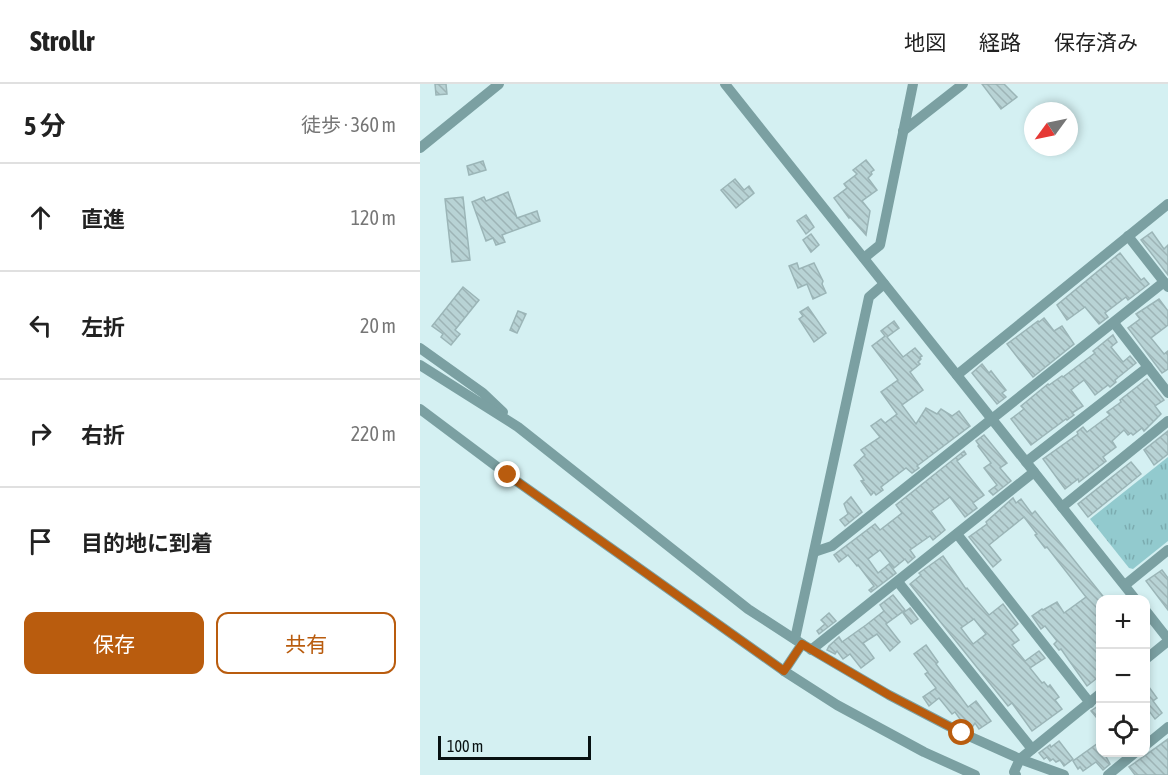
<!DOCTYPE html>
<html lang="ja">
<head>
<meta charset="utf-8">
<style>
  :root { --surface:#fff; --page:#f6f6f6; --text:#222; --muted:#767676; --line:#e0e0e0; --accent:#b95c0e }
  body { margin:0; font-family:"Asap Condensed","Noto Sans JP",sans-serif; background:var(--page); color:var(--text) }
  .controls { position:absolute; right:18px; bottom:18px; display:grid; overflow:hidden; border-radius:12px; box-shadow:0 3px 9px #0003 }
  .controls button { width:54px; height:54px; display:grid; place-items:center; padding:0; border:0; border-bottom:2px solid var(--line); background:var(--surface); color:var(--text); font:30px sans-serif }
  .compass { position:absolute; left:604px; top:18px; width:54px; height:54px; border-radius:50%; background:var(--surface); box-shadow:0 3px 9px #0003; rotate:237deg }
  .scale { position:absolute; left:18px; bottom:15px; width:153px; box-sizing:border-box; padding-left:6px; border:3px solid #081112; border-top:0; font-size:16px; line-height:21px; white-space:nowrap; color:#081112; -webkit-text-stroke:4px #d4f0f2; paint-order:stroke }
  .stop { position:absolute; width:18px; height:18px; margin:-14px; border:4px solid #b95c0e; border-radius:50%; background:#fff }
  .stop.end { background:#b95c0e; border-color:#fff; box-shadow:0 2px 6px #0008 }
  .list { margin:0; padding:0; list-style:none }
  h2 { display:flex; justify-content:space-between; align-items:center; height:78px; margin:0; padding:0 24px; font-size:26px }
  h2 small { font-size:20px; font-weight:400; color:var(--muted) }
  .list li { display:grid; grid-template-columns:39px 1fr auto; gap:18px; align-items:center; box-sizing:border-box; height:108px; padding:0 24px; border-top:2px solid var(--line) }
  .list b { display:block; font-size:22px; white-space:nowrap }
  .list em { font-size:20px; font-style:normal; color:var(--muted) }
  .actions { display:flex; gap:12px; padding:18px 24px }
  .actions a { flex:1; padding:14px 0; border:2px solid var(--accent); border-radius:12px; text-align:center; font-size:21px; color:var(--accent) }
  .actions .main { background:var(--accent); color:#fff }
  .icon { flex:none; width:33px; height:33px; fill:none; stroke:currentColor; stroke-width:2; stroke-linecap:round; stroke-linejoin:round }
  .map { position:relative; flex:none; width:748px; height:691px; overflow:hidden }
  header { display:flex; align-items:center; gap:36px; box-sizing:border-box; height:84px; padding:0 30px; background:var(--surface); border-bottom:2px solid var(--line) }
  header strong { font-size:28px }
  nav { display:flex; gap:33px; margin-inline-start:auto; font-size:21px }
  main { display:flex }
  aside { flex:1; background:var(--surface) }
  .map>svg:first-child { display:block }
  .park { fill:url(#park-tufts) }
  .building { fill:url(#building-back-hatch); stroke:#9bb5b7; stroke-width:1.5; fill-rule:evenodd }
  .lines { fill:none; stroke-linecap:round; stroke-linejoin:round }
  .minor { stroke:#7ba0a2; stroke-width:10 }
  .route { stroke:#b95c0e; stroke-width:8 }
</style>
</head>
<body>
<header>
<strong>Strollr</strong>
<nav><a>地図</a><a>経路</a><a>保存済み</a></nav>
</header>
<main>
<aside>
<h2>5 分<small>徒歩 · 360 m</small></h2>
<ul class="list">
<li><svg class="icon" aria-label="ahead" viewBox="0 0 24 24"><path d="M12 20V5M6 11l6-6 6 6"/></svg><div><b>直進</b></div><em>120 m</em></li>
<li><svg class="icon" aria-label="left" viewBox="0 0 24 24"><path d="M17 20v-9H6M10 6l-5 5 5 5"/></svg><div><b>左折</b></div><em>20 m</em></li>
<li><svg class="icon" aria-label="right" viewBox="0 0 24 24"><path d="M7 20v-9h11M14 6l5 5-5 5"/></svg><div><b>右折</b></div><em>220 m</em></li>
<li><svg class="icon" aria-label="arrive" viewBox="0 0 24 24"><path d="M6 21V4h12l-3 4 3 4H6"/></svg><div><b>目的地に到着</b></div></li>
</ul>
<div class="actions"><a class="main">保存</a><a>共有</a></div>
</aside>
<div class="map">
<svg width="748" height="691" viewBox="0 0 748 691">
  <defs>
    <pattern id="park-tufts" width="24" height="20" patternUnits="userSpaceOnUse" patternTransform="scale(1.5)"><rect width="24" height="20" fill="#92cace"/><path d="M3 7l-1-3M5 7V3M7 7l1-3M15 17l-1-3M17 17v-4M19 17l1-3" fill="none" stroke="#7cacb0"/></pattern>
    <pattern id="building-back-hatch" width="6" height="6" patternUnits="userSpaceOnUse" patternTransform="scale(1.5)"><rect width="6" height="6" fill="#b8d3d5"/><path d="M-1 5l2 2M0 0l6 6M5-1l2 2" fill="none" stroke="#9db4b6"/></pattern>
  </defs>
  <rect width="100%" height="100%" fill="#d4f0f2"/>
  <polygon class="park" points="748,373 748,457 713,485 709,484 670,435"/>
  <g class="building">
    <polygon points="15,0 26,0 27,10 16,11"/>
    <polygon points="562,0 584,0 597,13 581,25"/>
    <polygon points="446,76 454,86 451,88 452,90 448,94 457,106 442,117 450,127 446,151 430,133 429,134 414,114 427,104 424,100 437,90 433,86"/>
    <polygon points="63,77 66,86 49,91 47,82"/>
    <polygon points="315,95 324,106 329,102 334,109 316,124 301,106"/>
    <polygon points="88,108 97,134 117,127 120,137 82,151 85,158 76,161 73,154 66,157 52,118 64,113 66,117"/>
    <polygon points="43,113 50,176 32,178 25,115"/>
    <polygon points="386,131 394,143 386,150 377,137"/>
    <polygon points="732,148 744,165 748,161 748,191 721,156"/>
    <polygon points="391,150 399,161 391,168 383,156"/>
    <polygon points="700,169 721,196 724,194 729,200 708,216 706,213 685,229 688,233 679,240 665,223 647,236 637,221"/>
    <polygon points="377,179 379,185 394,179 403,197 402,200 406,209 393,215 387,200 378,204 369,182"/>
    <polygon points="43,203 59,216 35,246 40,250 31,261 21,253 23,250 12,242"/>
    <polygon points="739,215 748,227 748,241 731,254 744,270 748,267 748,285 742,289 708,244 720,235 716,230"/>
    <polygon points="388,223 406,249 394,258 379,235 383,232 380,228"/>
    <polygon points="98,227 106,230 97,249 90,246"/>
    <polygon points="624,234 634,247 642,242 654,260 613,293 587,260 618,237 619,238"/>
    <polygon points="474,237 479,244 467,253 483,273 495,264 502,272 500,273 501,275 498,278 500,280 490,288 503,306 482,321 496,340 506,324 517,330 521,325 532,332 539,327 550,342 497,382 499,384 492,389 486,384 461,403 463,406 456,411 454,408 451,411 441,397 444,396 434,381 445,371 441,366 460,353 451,342 461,335 465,339 477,330 461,308 478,296 452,262 465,252 461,247"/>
    <polygon points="693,251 697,258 691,263 703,278 710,272 716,279 695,296 696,298 690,303 688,301 675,311 664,296 651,306 663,322 652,329 654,331 647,336 646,335 611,361 591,335 604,325 601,322 628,300 629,301 642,292 643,293 675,269 673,267"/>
    <polygon points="562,280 569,289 571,287 586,306 582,309 586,313 577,320 552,289"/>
    <polygon points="727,295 744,316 735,322 741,330 724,347 722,344 713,351 711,349 708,351 704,346 692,357 696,363 683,373 686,377 659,398 658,395 645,405 623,375 658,350 657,348 663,343 667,348 690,331 687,328 701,318 700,316"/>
    <polygon points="748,347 748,370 734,381 724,366"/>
    <polygon points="564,351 587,379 580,384 591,397 573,411 569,407 577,401 564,384 571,379 558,362 559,361 556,357"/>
    <polygon points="544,367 546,370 537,377 564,411 553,419 557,424 545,433 530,413 511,427 525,446 513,456 510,452 490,466 495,473 488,479 485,475 474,484 460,466 448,475 458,489 469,480 476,489 451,508 449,506 454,502 438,481 437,482 428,471 419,478 414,471 455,440 460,446 482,429 476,421"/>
    <polygon points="711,378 721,390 668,433 658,420"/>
    <polygon points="431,413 442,428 425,442 420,436 428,430 424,420"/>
    <polygon points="593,414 596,419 601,415 612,430 615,427 686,516 681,516 681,591 667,602 641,565 639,566 634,560 637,557 625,542 621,545 612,532 622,525 623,526 637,518 644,529 666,513 627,463 625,464 615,451 617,450 604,433 569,461 581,476 573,483 549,453 567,440 566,438"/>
    <path d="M 523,472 L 546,505 L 547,504 L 569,531 L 583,520 L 598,540 L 591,546 L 599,556 L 592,561 L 605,577 L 619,567 L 625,574 L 610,584 L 622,599 L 624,598 L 628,603 L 630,601 L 639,613 L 635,616 L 642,625 L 612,647 L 592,619 L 588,622 L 490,500 L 501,491 L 499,489 ZM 554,535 L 566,550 L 553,560 L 541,544 Z"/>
    <polygon points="742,486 748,494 748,526 726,497"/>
    <polygon points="473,511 485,526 466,540 480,558 470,567 457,550 443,559 454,574 441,584 430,570 423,575 417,567 415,570 407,566 409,562 419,553 422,558 446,541 464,527 460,521"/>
    <polygon points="490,524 498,535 491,540 483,529"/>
    <polygon points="409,529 416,537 399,550 397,547 405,540 401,536"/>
    <polygon points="506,561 518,578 516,580 548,623 556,617 571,637 559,645 555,639 551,645 545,642 535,628 532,630 519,614 509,622 503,613 516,604 505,590 508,588 494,570"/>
    <polygon points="726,599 737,614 733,617 742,629 735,635 726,623"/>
    <polygon points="681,620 681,639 671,627"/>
    <polygon points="748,655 748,691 715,691 709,683"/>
    <polygon points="639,657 653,675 644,682 640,676 636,678 633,675 630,677 627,673 624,675 619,669 630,661 631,663"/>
    <polygon points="681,657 681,669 684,669 690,680 683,686 676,678 663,687 660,683 658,685 653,677"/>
  </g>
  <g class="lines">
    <g class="minor">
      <polyline points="305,0 716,516"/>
      <polyline points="483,47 543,0"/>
      <polyline points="0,64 79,0"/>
      <polyline points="708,152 748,203"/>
      <polyline points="444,174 460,161 493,0"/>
      <polyline points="694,239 748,309"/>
      <polyline points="0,264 63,309 83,328"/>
      <polyline points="0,281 98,343 328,525 382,560 469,611 542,649 600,675 644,691"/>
      <polyline points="537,291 748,120"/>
      <polyline points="0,325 88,391 364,587 417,621 504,668 555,691"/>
      <polyline points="606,378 728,283"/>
      <polyline points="642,423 748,337"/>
      <polyline points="537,450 670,619"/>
      <polyline points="394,468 412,462 744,198"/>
      <polyline points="478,498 612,665"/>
      <polyline points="705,501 748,466"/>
      <polyline points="726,527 748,555"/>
      <polyline points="375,555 449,213 464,200"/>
      <polyline points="391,566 614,388"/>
      <polyline points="726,575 748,557"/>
      <polyline points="364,587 382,560"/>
      <polyline points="726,661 748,643"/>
      <polyline points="596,691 594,688 600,675 680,610"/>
      <polyline points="688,691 716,668"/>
    </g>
  </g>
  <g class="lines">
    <polyline class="route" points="88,391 364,587 382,560 469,611 542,649"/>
  </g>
</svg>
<div class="controls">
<button>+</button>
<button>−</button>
<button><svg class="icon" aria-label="locate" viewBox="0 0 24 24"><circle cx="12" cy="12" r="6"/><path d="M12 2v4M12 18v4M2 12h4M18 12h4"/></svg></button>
</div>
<svg class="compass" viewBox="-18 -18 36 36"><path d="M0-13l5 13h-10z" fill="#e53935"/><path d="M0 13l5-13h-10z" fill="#767676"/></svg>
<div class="scale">100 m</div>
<div class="stop" style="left:542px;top:649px"></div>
<div class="stop end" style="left:88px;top:391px"></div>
</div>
</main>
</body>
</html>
